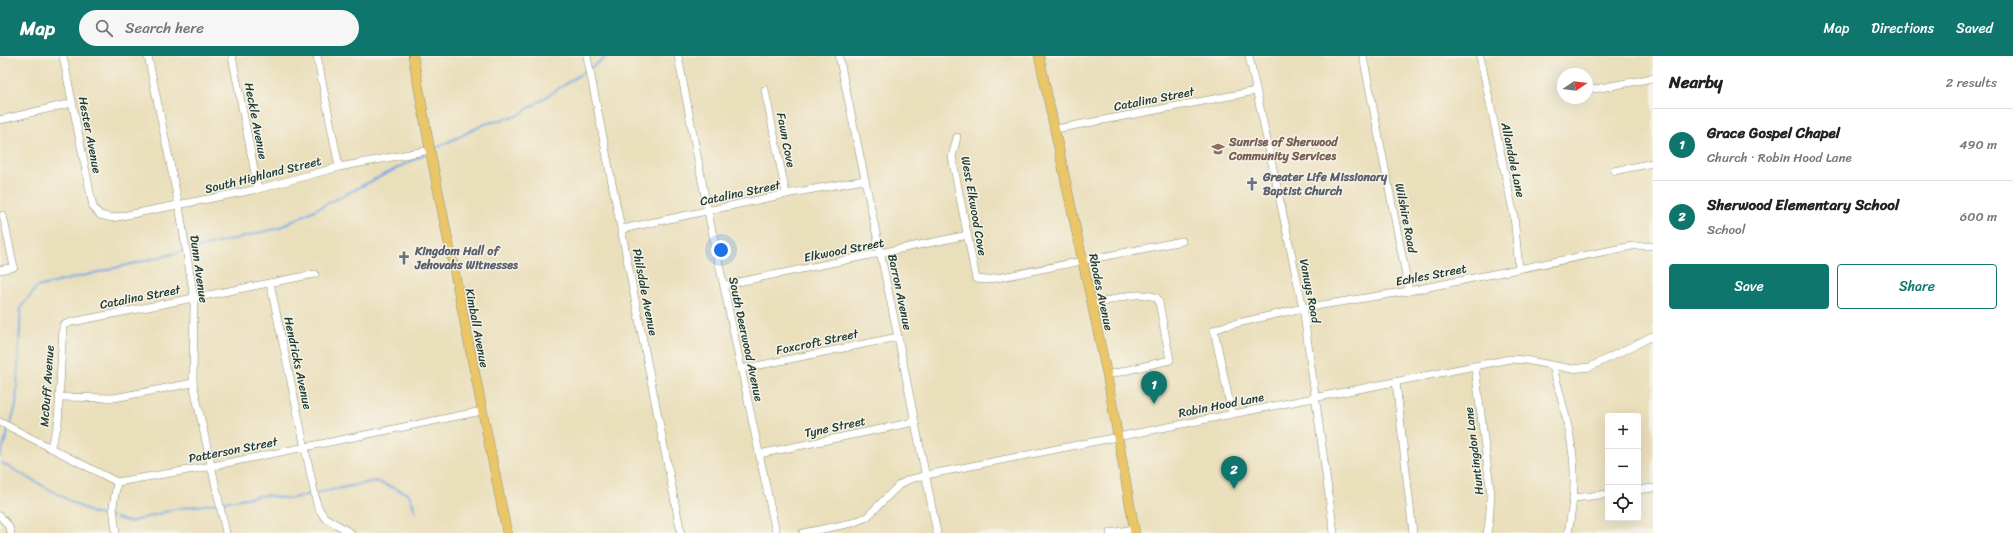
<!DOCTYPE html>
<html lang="en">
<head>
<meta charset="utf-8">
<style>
  :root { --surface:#fff; --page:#f6f6f6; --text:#222; --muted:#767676; --line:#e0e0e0; --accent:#0f766e }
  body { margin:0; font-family:Sriracha,sans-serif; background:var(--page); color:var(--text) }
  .controls { position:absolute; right:12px; bottom:12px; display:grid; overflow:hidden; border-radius:4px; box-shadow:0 4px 16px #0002 }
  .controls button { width:36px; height:36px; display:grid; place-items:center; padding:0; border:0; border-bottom:1px solid var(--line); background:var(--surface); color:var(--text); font:20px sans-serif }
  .compass { position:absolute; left:1557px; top:12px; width:36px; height:36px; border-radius:50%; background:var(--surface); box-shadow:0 4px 16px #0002; rotate:77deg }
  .you { position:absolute; left:721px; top:194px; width:14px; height:14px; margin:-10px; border:3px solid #fff; border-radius:50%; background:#1a73e8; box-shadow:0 0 0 6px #1a73e833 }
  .badge { display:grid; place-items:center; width:26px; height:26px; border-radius:50%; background:var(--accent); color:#fff; font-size:13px; font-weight:700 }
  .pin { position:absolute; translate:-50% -33px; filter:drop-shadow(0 1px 2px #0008) }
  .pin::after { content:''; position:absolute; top:21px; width:14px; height:12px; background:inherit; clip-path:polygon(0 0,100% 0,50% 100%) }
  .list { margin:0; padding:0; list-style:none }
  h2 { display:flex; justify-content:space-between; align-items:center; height:52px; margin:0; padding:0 16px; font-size:17px }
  h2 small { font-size:13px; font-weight:400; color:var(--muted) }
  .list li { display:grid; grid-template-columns:26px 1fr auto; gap:12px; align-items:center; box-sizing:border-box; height:72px; padding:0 16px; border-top:1px solid var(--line) }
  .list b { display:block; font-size:15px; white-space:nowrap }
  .list p { margin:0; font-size:13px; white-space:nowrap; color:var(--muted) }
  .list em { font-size:13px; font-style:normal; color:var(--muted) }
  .actions { display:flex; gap:8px; padding:12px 16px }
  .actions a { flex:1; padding:9px 0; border:1px solid var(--accent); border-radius:4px; text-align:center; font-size:14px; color:var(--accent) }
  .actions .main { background:var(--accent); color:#fff }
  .icon { flex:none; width:22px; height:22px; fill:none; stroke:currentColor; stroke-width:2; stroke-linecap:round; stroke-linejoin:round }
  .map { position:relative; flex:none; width:1653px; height:477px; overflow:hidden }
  header { display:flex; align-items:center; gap:24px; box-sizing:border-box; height:56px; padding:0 20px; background:var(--accent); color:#fff }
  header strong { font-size:19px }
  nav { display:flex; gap:22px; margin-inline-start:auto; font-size:14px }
  .search { width:280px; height:36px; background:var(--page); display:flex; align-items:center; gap:10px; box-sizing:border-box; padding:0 14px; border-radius:22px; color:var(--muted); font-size:15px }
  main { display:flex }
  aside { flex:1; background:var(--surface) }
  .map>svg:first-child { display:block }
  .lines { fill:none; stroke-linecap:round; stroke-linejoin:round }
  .stream { stroke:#78aae4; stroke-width:2 }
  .minor-casing { stroke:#848e78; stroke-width:8 }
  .major-casing { stroke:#848e78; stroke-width:10 }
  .minor { stroke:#fff; stroke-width:7 }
  .major { stroke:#ebc669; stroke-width:9 }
  .labels { text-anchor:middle; stroke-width:3; stroke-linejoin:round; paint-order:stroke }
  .street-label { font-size:12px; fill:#1f3d34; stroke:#f7f3e8 }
  .education-label { font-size:12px; font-weight:bold; fill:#785e54; stroke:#f7f3e8; text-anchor:start }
  .worship-label { font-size:12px; font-weight:bold; fill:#5b616d; stroke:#f7f3e8; text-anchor:start }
</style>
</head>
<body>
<header>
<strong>Map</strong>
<div class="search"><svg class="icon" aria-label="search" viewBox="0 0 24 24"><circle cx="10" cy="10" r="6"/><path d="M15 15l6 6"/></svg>Search here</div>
<nav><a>Map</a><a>Directions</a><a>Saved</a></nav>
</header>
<main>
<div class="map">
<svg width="1653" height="477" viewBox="0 0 1653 477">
  <rect width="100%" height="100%" fill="#f7f3e8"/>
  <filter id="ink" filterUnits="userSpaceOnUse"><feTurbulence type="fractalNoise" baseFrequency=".025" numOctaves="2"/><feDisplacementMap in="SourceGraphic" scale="8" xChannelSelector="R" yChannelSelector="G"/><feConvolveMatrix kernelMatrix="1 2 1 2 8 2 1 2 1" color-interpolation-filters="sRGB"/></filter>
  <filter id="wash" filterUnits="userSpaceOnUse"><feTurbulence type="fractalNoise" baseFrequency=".012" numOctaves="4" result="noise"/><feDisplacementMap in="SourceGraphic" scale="16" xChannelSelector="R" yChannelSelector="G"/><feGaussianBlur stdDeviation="0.9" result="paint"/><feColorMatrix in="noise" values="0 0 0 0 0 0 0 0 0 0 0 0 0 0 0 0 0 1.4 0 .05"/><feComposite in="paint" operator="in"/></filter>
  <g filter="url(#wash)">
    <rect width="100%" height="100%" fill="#eadfbb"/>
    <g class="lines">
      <g class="stream">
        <polyline points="432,94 485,68 517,60 608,0"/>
        <polyline points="0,401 16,350 21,251 37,231 279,172 425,98"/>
        <polyline points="0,406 92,457 112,461"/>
        <polyline points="316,437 375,425 409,438 416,457"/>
        <polyline points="222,446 265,439 288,443 312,438"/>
        <polyline points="116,462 130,466 175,453 218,447"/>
      </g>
    </g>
  </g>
  <g filter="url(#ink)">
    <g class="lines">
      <g class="minor-casing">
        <g id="minor">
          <polyline points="63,0 93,151 100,159 112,162 258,133 339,111 430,94"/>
          <polyline points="148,0 179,150 194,242 193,327 226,477"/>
          <polyline points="232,0 258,133"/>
          <polyline points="317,0 339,111"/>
          <polyline points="587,0 681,477"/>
          <polyline points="678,0 708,156 776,477"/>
          <polyline points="839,0 898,281 937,477"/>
          <polyline points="1249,0 1303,252 1334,477"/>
          <polyline points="1363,0 1409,235"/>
          <polyline points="1480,0 1514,160 1519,213"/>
          <polyline points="1595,33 1653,22"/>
          <polyline points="765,34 786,138"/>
          <polyline points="0,64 72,47"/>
          <polyline points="1056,73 1256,35"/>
          <polyline points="957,81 952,101 976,223 987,224 1182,185"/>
          <polyline points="1614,115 1653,107"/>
          <polyline points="622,173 786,138 864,124"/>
          <polyline points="0,214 14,211 3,159"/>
          <polyline points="270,227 317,449 324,461 351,477"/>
          <polyline points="724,229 968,179"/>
          <path d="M 1091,249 C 1110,245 1138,233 1157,242 L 1159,246 L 1170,304 L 1107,319"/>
          <path d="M 1553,310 C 1561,345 1574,382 1574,419 C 1575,439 1571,458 1568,477"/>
          <polyline points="1475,311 1491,439 1489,466 1487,477"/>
          <polyline points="741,313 898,281"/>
          <polyline points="1396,326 1413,477"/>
          <polyline points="60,341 114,342 193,327"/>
          <polyline points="1232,358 1214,274 1225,270 1303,252 1409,235 1632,190 1653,190"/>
          <polyline points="0,366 117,426 212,410 482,355"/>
          <polyline points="50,392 58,369 63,269 72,266 315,218"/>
          <polyline points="759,398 915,366"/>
          <polyline points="1638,434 1653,432"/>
          <polyline points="1574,442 1608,438"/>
          <polyline points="0,460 8,469 11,477"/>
          <polyline points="116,477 113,451 117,426"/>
          <polyline points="803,477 852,467 867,461 899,429 908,424 926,419 1510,303 1525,304 1572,313 1590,311 1653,280"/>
          <polyline points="1110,477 1134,473"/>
        </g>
      </g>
      <g class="major-casing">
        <g id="major">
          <polyline points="413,0 430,94 507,477"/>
          <polyline points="1039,0 1107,319 1135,477"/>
        </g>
      </g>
      <use href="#minor" class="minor"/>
      <use href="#major" class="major"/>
    </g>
  </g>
  <defs>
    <g id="school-bare" transform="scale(1.08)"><path d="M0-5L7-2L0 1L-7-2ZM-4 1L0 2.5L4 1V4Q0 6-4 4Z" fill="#8d6e63" stroke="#f7f3e8" stroke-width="2.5" paint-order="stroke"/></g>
    <g id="church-bare" transform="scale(1.08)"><path d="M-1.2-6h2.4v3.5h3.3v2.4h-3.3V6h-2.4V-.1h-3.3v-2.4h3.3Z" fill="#6b7280" stroke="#f7f3e8" stroke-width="2.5" paint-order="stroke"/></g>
  </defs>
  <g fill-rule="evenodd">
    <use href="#school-bare" x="1218" y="93"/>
    <use href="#church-bare" x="1252" y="128"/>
    <use href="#church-bare" x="404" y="202"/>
  </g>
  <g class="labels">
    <g class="street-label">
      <text transform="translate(1154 43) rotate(-11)" y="4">Catalina Street</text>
      <text transform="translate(256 65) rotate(79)" y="4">Heckle Avenue</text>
      <text transform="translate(90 79) rotate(79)" y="4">Hester Avenue</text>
      <text transform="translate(786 84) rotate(79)" y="4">Fawn Cove</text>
      <text transform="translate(1513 104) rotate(78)" y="4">Allandale Lane</text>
      <text transform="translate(263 119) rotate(-14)" y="4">South Highland Street</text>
      <text transform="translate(740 137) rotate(-12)" y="4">Catalina Street</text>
      <text transform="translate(974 150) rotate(80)" y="4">West Elkwood Cove</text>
      <text transform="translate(1406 162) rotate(79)" y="4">Wilshire Road</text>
      <text transform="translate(844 194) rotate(-11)" y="4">Elkwood Street</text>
      <text transform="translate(199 213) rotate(82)" y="4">Dunn Avenue</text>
      <text transform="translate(1431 219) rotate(-11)" y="4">Echles Street</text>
      <text transform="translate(1310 235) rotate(79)" y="4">Vanuys Road</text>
      <text transform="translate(645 236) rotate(79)" y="4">Philsdale Avenue</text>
      <text transform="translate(900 236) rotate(78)" y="4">Barron Avenue</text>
      <text transform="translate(1101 236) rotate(78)" y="4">Rhodes Avenue</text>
      <text transform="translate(140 241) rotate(-11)" y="4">Catalina Street</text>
      <text transform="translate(477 272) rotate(79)" y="4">Kimball Avenue</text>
      <text transform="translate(746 283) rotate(78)" y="4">South Deerwood Avenue</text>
      <text transform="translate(817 286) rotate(-12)" y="4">Foxcroft Street</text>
      <text transform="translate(298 307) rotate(78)" y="4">Hendricks Avenue</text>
      <text transform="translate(47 330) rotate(-86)" y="4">McDuff Avenue</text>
      <text transform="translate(1221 349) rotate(-11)" y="4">Robin Hood Lane</text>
      <text transform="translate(835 371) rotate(-12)" y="4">Tyne Street</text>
      <text transform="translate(233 394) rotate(-11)" y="4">Patterson Street</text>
      <text transform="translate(1474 395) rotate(-97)" y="4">Huntingdon Lane</text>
    </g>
    <g class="education-label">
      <text x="1229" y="90">Sunrise of Sherwood<tspan x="1229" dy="14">Community Services</tspan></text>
    </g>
    <g class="worship-label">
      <text x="1263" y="125">Greater Life Missionary<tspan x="1263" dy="14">Baptist Church</tspan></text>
      <text x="415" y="199">Kingdom Hall of<tspan x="415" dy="14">Jehovahs Witnesses</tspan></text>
    </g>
  </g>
</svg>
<div class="controls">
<button>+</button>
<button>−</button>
<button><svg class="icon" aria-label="locate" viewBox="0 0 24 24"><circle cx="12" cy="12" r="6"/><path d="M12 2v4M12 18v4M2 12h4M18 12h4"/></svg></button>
</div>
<svg class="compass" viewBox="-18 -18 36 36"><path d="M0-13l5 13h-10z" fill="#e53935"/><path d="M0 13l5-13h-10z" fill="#767676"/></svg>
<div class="you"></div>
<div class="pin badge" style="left:1154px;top:348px">1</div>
<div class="pin badge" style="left:1234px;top:433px">2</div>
</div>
<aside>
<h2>Nearby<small>2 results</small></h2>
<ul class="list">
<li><span class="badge">1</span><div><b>Grace Gospel Chapel</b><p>Church · Robin Hood Lane</p></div><em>490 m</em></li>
<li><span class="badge">2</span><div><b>Sherwood Elementary School</b><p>School</p></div><em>600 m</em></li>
</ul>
<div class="actions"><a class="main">Save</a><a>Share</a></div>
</aside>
</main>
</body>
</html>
